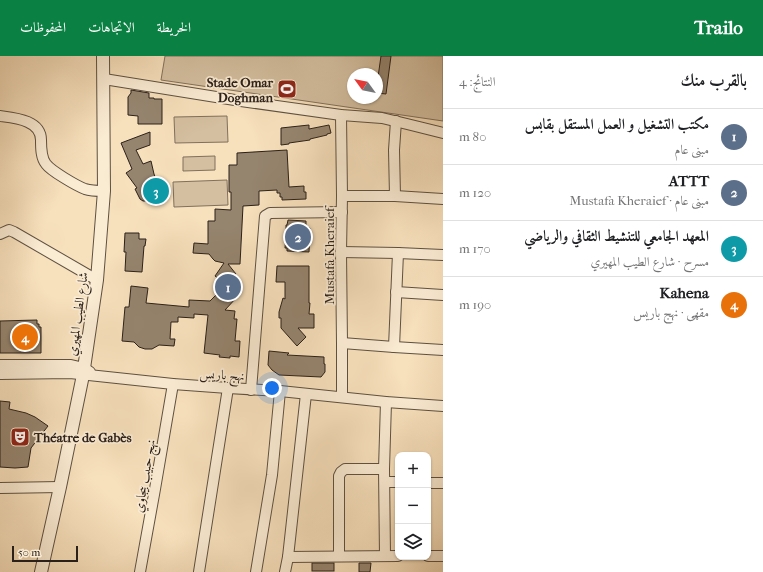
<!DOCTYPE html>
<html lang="ar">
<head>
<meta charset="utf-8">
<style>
  :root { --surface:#fff; --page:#f2f2f2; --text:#202124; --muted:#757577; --line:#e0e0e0; --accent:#0b8043 }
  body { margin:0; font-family:"IM FELL French Canon",Amiri,serif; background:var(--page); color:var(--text); direction:rtl }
  .controls { position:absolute; right:12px; bottom:12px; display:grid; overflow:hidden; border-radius:8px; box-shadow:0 1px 3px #0004 }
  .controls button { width:36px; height:36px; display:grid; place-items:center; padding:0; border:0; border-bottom:1px solid var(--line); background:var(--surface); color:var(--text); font:20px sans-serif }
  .compass { position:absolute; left:347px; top:12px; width:36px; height:36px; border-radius:50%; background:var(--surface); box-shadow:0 1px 3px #0004; rotate:303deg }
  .scale { position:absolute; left:12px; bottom:10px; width:66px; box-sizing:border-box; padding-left:4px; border:2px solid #2b201a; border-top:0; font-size:11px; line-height:14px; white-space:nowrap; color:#2b201a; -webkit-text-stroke:3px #faebd3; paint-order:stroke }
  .you { position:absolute; left:272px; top:332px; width:14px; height:14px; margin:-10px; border:3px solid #fff; border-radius:50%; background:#1a73e8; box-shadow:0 0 0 6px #1a73e833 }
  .badge { display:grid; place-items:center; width:26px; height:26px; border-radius:50%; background:var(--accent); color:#fff; font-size:13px; font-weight:700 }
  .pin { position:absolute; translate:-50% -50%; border:2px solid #fff; box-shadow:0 1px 4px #0006 }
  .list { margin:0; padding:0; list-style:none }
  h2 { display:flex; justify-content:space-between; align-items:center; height:52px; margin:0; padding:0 16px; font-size:17px }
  h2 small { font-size:13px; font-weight:400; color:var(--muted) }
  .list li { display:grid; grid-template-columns:26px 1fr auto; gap:12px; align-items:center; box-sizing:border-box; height:56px; padding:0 16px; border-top:1px solid var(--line) }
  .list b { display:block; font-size:15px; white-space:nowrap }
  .list p { margin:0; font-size:13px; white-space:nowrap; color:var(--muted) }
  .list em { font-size:13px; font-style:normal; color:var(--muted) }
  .icon { flex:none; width:22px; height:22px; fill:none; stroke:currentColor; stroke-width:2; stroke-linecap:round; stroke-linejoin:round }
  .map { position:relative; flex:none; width:443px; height:516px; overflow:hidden; direction:ltr }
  header { display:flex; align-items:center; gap:24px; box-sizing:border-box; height:56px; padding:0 20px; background:var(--accent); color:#fff }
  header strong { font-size:19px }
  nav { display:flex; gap:22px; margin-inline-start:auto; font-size:14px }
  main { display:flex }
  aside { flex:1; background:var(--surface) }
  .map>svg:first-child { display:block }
  .green { fill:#d4bfa0; stroke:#80705d; fill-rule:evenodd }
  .building { fill:#95846e; stroke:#2b201a }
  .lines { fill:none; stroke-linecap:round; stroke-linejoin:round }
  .minor-casing { stroke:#5e5042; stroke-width:12 }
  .tertiary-casing { stroke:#5e5042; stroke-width:14 }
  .minor { stroke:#faebd3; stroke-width:10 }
  .tertiary { stroke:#faebd3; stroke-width:12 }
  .labels { text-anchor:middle; stroke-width:3.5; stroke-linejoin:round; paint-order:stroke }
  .poi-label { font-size:13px; font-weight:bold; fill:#2b201a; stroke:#faebd3; text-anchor:end }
  .street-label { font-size:13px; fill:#2b201a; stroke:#faebd3 }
</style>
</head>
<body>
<header>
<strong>Trailo</strong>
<nav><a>الخريطة</a><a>الاتجاهات</a><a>المحفوظات</a></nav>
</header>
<main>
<aside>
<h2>بالقرب منك<small>النتائج: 4</small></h2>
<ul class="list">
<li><span class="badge" style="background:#5c6f8a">1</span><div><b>مكتب التشغيل و العمل المستقل بقابس</b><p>مبنى عام</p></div><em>80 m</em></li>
<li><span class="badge" style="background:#5c6f8a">2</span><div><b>ATTT</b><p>مبنى عام · Mustafa Kheraief</p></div><em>120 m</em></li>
<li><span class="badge" style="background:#0f9aa8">3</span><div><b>المعهد الجامعي للتنشيط الثقافي والرياضي</b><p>مسرح · شارع الطيب المهيري</p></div><em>170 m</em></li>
<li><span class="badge" style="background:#e8710a">4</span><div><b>Kahena</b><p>مقهى · نهج باريس</p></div><em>190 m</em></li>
</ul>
</aside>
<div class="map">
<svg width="443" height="516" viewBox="0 0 443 516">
  <rect width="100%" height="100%" fill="#f7e0bc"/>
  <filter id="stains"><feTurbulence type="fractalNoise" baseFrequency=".005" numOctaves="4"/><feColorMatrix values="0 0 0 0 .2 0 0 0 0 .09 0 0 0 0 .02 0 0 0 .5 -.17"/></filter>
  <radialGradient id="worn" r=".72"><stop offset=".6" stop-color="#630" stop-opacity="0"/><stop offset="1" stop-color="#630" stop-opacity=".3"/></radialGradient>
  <g class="green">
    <path d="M 165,0 L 443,0 L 443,65 L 161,24 ZM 353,18 L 377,18 L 377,42 L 353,42 Z"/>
    <polygon points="227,60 228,86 175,87 174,61"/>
    <polygon points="215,100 215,114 183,115 183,101"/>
    <polygon points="227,124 228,149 174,151 173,126"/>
  </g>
  <g class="building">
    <polygon points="381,0 391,0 386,38 377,37 377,28"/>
    <polygon points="131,34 149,37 149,42 154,42 154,43 162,43 162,68 138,68 138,60 128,59 128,41 131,37"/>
    <polygon points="309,69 309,73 329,69 331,77 327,78 327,79 310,83 310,84 289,87 289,88 281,89 281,72"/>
    <polygon points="150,76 150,89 136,94 143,108 151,105 154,118 160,134 160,136 158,139 154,142 147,145 143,145 140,143 135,133 137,132 126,117 132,113 121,87"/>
    <polygon points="287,94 289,131 304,130 304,136 306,136 306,143 282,144 282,141 280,141 280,137 277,137 277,134 259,135 259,149 243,150 240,208 228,208 236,218 234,220 238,223 237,241 225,254 235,255 234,263 237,263 235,285 240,285 239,301 230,300 230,302 219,301 220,299 204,297 208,259 194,258 194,262 178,261 178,266 171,266 170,283 175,283 174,290 159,289 152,293 145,293 139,291 134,286 122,285 125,251 129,251 131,230 148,232 146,247 189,251 189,244 210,245 219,236 218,231 220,224 215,220 224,207 215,205 213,203 209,198 193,197 194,187 208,188 208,165 215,165 215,153 231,154 231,136 229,136 229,109 237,109 237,97"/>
    <polygon points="288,164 306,165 306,172 310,172 309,196 287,195 287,192 285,192 286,178 286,169 287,169"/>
    <polygon points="125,177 139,177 139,183 146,183 145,190 144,190 142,216 125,215 126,196 124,196"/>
    <polygon points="277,210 309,210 309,247 310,247 309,258 314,258 314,272 298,272 306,281 297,290 281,272 281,262 279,262 279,256 283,242 285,243 285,226 276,226"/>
    <polygon points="37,264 37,268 39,268 39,271 41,271 41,297 0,297 0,265"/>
    <polygon points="269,295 289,297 287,299 324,301 324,308 325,308 325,316 321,321 279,319 272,314 268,309"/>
    <polygon points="0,345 10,346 9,353 26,357 35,361 48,370 31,392 28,411 15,412 0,411"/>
    <rect x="312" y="507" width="22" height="8"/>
    <polygon points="359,507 371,507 370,516 359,516"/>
  </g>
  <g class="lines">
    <g class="minor-casing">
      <g id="minor">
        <polyline points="104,23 241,45 341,59 382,62 407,68 443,77"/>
        <polyline points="341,59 342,140 341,196 342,287 342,341"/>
        <path d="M 0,60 C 15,62 41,64 41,84 C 41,92 41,102 46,108 C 51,115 77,130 85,133 C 91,135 98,135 104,135"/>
        <polyline points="342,140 395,140 443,143"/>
        <polyline points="395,140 394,94 396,65"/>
        <polyline points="0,178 9,174 14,176 97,224"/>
        <polyline points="341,196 398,197 443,199"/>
        <polyline points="396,236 443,239"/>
        <polyline points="342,287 394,291 443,294"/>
        <polyline points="394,291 398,197"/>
        <polyline points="0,309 71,309 84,312 90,316"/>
        <polyline points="0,318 70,317 173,328 228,332 280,335 386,346 443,350"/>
        <polyline points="251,334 265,160 270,157 342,156"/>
        <polyline points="385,426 398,426"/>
        <polyline points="428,427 443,427"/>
        <polyline points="0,432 60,431"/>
        <polyline points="339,500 339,420 341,416 345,413 384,413"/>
        <polyline points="385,500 384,413 386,346"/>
        <polyline points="428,500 443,500"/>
        <polyline points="288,501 398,500"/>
        <polyline points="140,516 155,433 173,328"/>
        <polyline points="199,516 228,332"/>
        <polyline points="256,516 272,419 280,335"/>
        <polyline points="285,516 288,501 306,338"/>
      </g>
    </g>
    <g class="tertiary-casing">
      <polyline id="tertiary" points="41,516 60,431 83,319 97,224 104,135 103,0"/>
    </g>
    <use href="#minor" class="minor"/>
    <use href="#tertiary" class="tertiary"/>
  </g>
  <defs>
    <g id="stadium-square" transform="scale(1)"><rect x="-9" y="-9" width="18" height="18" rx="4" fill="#8f2418" stroke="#faebd3"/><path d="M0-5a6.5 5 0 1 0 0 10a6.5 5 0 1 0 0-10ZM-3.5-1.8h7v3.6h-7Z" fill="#fff"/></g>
    <g id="theatre-square" transform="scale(1)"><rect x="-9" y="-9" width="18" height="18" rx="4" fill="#8f2418" stroke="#faebd3"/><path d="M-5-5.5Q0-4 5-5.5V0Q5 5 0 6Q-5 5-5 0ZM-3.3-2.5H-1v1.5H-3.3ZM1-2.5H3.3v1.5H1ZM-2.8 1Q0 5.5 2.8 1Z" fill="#fff"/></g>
  </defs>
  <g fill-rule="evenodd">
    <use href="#stadium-square" x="287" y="33"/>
    <use href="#theatre-square" x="20" y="381"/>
  </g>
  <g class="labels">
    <g class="poi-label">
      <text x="273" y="31">Stade Omar<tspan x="273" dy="15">Doghman</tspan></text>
      <text x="34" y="386" text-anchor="start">Théatre de Gabès</text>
    </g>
    <g class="street-label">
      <text transform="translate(329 200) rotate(-90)" y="5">Mustafa Kheraief</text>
      <text transform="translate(77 258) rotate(-82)" y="5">شارع الطيب المهيري</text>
      <text transform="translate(222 318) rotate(4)" y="5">نهج باريس</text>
      <text transform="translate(144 420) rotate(-80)" y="5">نهج حبيب بيجاوي</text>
    </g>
  </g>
  <rect width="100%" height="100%" filter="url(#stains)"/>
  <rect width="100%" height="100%" fill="url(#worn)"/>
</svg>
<div class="controls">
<button>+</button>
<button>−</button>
<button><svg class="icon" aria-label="layers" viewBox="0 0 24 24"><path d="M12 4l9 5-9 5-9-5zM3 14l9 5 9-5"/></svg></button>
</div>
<svg class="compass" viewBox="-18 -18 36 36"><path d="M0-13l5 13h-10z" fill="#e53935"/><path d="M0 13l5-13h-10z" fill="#757577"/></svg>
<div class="scale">50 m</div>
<div class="you"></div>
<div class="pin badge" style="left:228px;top:231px;background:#5c6f8a">1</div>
<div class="pin badge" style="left:298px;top:181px;background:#5c6f8a">2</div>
<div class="pin badge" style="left:156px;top:135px;background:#0f9aa8">3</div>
<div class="pin badge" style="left:25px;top:281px;background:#e8710a">4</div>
</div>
</main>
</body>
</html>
